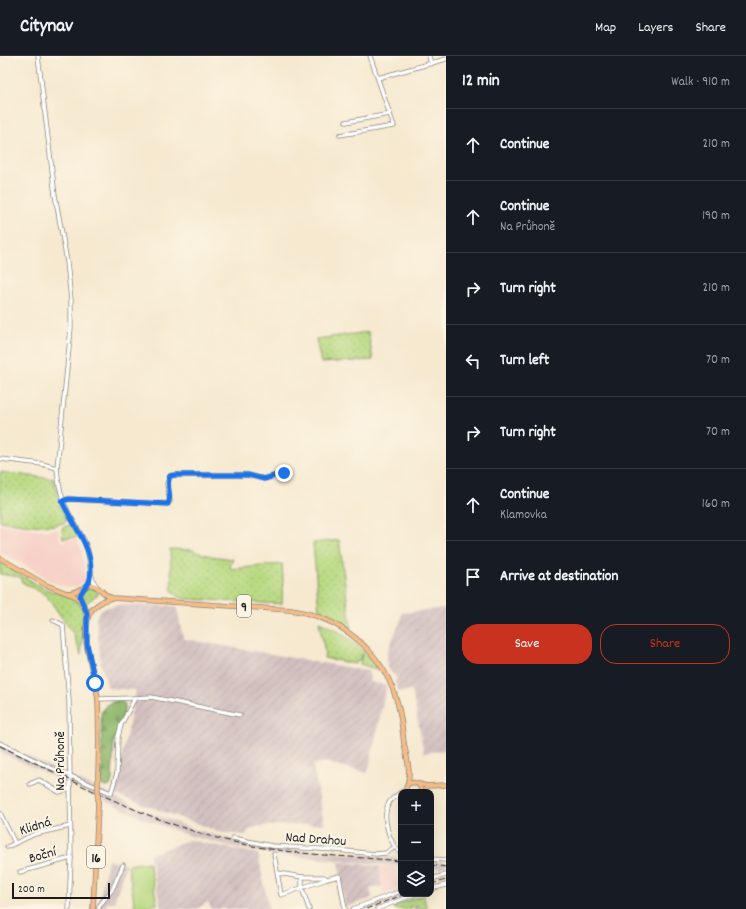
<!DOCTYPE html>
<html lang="en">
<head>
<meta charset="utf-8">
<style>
  :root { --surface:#171b24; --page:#242831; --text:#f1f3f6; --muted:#9ea1a6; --line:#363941; --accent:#c8321e }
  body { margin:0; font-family:Dekko,sans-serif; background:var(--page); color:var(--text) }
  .controls { position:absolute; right:12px; bottom:12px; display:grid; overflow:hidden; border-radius:8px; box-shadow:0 4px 16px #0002 }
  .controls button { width:36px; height:36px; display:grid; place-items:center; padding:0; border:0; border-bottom:1px solid var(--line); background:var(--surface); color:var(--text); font:20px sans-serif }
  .scale { position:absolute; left:12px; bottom:10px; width:98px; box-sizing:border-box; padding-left:4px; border:2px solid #1c1c1c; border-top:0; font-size:11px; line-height:14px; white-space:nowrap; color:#1c1c1c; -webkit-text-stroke:3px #fcf5e5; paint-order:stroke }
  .stop { position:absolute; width:12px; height:12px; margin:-9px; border:3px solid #1a73e8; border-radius:50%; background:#fff }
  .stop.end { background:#1a73e8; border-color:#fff; box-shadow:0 1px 4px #0008 }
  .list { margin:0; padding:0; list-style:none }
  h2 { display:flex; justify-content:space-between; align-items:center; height:52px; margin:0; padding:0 16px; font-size:17px }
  h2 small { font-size:13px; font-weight:400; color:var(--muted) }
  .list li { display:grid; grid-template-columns:26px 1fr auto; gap:12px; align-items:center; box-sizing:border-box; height:72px; padding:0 16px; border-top:1px solid var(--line) }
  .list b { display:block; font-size:15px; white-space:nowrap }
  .list p { margin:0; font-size:13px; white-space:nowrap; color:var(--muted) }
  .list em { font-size:13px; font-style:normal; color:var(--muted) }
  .actions { display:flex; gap:8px; padding:12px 16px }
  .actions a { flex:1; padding:9px 0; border:1px solid var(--accent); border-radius:16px; text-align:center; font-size:14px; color:var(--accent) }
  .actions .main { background:var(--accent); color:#fff }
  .icon { flex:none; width:22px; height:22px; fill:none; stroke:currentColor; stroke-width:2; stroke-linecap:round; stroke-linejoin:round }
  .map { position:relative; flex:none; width:446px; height:853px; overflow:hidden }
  header { display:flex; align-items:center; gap:24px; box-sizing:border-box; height:56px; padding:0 20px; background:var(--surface); border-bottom:1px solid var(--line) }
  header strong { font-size:19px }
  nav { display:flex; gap:22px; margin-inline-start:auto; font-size:14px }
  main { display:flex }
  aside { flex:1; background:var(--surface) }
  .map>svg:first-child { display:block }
  .built { fill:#f7d1c7 }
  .industrial { fill:url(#industrial-furrows) }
  .railway { fill:#d2bfc0 }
  .grass { fill:url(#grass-dots); stroke:#6a7a4e }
  .forest { fill:url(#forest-firs); stroke:#566a45 }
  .pitch { fill:#b7d980; stroke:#6a7a4e }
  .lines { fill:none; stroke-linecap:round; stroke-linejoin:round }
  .minor-casing { stroke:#898276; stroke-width:5 }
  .major-casing { stroke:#898276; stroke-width:5.5 }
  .minor { stroke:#fff; stroke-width:3.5 }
  .major { stroke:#f7bd88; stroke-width:4 }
  .rail { stroke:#1c1c1c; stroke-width:1; stroke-dasharray:6 3; stroke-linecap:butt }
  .major-bridge-casing { stroke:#898276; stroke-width:5.5; stroke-linecap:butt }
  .major-bridge { stroke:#f7bd88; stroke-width:4 }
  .route { stroke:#1a73e8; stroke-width:5 }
  .labels { text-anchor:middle; stroke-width:4; stroke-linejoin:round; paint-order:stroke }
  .shield { fill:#fcf5e5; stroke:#5f5d58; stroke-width:1 }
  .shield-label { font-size:13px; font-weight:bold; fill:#1c1c1c }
  .street-label { font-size:14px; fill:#1c1c1c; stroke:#fcf5e5 }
</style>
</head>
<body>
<header>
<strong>Citynav</strong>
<nav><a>Map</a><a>Layers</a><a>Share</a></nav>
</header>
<main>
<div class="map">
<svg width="446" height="853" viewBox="0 0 446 853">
  <defs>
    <pattern id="industrial-furrows" width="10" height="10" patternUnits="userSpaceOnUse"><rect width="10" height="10" fill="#d2bfc0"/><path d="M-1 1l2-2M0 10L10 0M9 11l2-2" fill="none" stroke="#b4a4a4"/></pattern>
    <pattern id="grass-dots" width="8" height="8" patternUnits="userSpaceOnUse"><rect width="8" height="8" fill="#b7d980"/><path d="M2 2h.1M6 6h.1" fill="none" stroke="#9dba6e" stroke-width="1.8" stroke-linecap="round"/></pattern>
    <pattern id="forest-firs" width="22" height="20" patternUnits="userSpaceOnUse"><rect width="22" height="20" fill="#91b96e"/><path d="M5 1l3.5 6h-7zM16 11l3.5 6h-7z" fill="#7c9e5f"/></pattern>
  </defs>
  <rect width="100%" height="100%" fill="#fcf5e5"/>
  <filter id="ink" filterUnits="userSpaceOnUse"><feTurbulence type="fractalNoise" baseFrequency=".025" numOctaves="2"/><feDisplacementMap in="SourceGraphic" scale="8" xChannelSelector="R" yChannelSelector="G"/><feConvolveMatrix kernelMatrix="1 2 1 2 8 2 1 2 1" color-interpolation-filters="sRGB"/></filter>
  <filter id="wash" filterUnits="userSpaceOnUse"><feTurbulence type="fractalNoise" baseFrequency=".012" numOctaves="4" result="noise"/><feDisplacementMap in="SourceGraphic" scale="16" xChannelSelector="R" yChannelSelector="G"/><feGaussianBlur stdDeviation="0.9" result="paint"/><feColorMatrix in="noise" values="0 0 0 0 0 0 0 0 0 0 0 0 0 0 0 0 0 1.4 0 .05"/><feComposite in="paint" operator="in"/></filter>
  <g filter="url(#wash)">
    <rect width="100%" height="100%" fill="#f6e9d0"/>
    <g class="built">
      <polygon points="0,468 49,475 54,473 58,474 60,484 64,486 66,483 76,482 82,495 84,506 85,524 77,531 68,531 51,526 34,514 0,496"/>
      <polygon points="379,810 394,810 399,831 384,838"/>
    </g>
    <g class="industrial">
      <polygon points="118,549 175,550 177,551 178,555 181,574 184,583 368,615 369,617 370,626 385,629 386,631 368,717 324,706 313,709 324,768 258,770 248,775 246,779 223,777 114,738 136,634 108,632 101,609 96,562 99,556 105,552"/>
      <polygon points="446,552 446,694 424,697 412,634 399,636 395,626 397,622 388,613 387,610 387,597 401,563 402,557"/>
      <polygon points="189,784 258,798 269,853 211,853 208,846 196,853 161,853 150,799"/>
      <polygon points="108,804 126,808 114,847 107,847 104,853 97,853"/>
      <polygon points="339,806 379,810 382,830 370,833 372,842 345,851"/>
    </g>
    <g class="railway">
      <polygon points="0,687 145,755 193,773 239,785 280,792 401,802 401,810 279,799 237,792 191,780 142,762 0,696"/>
      <polygon points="431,805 446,806 446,813 431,812"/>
      <polygon points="401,837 410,838 371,853 361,853"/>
    </g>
    <g class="grass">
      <polygon points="368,276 373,304 321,307 316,283"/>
      <path d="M 0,416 L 54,423 L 60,449 L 67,465 C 52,474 19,467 0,465 Z"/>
      <polygon points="71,469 78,481 63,482 62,474 63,471"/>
      <polygon points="339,484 351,572 344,567 319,556 313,487"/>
      <polygon points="170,493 193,494 196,496 211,500 233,503 230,510 231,513 282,508 283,523 282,548 187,543 179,541 174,537 171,533 172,531"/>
      <polygon points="0,506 45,533 75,542 80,547 84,559 81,599 73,577 46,539 22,526 20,521 0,518"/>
      <path d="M 89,532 L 95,533 L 99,537 L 85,548 C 80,541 82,535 89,532 Z"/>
      <path d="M 319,566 C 344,576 362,591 378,614 L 360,608 L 362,598 L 358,606 L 355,605 L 355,608 L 324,602 L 325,597 Z"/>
      <polygon points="423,839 427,853 420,853 417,848 416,850 417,853 414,853 416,852 415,849 409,852 409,853 394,853 394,850"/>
    </g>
    <path class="forest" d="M 121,644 L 125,648 C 125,652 117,680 114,683 L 112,724 L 110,730 L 105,731 L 102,730 L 101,657 C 106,647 110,646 121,644 Z"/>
    <polygon class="pitch" points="149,806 157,848 135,852 128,809"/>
  </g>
  <g filter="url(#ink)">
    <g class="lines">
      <g class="minor-casing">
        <g id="minor">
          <path d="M 38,0 L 55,139 L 67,206 L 71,244 L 71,272 L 57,412 C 58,432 63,448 73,465 C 78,474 84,482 87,492 C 91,505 88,520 97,531"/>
          <polyline points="429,0 431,8"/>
          <polyline points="378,22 446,3"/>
          <polyline points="346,66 390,58"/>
          <polyline points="340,79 394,70 370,0"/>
          <polyline points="0,403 42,408 57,412"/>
          <polyline points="62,445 69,443 167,448 170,445 167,428 170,420 175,419 248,419 264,423 284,417"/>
          <polyline points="53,564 63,569 69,645 71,802 69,853"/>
          <polyline points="98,643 135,642"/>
          <polyline points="0,687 49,711 111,737 117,717 118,681 121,669 135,642 151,641 240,659"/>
          <polyline points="30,728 39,724 59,736 70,733"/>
          <path d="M 401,736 C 397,740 392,742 389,747 C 381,760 389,788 401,797"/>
          <polyline points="0,757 15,787"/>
          <polyline points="233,782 272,790 336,794 376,798 386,797 395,791"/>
          <polyline points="7,791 35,778 70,770"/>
          <polyline points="274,798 281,839 327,823 339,820 345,853"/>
          <polyline points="431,803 446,804"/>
          <polyline points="20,816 71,802"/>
          <polyline points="278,817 302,821 324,821 327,823"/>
          <polyline points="302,821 302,832 309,853"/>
          <polyline points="431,823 446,819"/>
          <polyline points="431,833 446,829"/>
          <polyline points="99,853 99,850 112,834 123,809"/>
          <polyline points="353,853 401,835"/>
          <polyline points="377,853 415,838"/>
        </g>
      </g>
      <g class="major-casing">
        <g id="major">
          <polyline points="0,502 46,529 77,541 86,553 88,560"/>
          <path d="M 68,537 C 79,537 84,529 92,529 C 100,530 103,540 113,542 L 291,554 C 340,561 381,594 396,642 C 401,656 402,672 404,687 C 406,699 412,718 407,729"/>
          <path d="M 98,718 C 99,694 99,668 98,644 C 96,618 79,584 89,559 C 92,551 103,544 111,542"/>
          <polyline points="419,728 426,730 446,729"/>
          <path d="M 405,736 L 407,729 C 413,724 421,727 421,736"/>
          <polyline points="93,853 98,748"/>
        </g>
      </g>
      <use href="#minor" class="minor"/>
      <use href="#major" class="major"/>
      <g class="rail">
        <path d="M 0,690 C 78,727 154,769 238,787 C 291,799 347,800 401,805"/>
        <polyline points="431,809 446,811"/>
        <polyline points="431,828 446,824"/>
        <polyline points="366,853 405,838"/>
      </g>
      <g class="major-bridge-casing">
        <polyline id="major-bridge" points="98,748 98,718"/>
      </g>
      <use href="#major-bridge" class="major-bridge"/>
    </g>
  </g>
  <g class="lines" filter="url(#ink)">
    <path class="route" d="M 95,627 L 87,588 L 87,557 L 80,541 C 81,533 89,530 90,522 C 96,495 72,468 62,445 L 69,443 L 168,448 C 173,440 165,429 170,420 L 174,419 L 248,419 L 264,423 L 284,417"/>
  </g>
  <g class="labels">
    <g class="shield">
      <rect x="237" y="539" width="14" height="22" rx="3"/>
      <rect x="87" y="790" width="18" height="22" rx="3"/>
    </g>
    <g class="shield-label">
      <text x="244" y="555">9</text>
      <text x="96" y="806">16</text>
    </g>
    <g class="street-label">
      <text transform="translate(59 705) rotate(-90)" y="5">Na Průhoně</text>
      <text transform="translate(35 769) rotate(-17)" y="5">Klidná</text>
      <text transform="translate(316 782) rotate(4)" y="5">Nad Drahou</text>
      <text transform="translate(42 798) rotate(-16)" y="5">Boční</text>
    </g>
  </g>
</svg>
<div class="controls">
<button>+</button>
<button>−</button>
<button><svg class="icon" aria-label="layers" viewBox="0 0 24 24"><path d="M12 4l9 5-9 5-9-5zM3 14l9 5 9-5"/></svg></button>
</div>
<div class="scale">200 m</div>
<div class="stop" style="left:95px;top:627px"></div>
<div class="stop end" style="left:284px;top:417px"></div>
</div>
<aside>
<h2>12 min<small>Walk · 910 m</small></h2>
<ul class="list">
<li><svg class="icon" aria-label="ahead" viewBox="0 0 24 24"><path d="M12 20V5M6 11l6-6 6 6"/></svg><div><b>Continue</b></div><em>210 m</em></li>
<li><svg class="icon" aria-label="ahead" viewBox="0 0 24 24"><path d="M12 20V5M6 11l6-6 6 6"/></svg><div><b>Continue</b><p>Na Průhoně</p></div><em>190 m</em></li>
<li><svg class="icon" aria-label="right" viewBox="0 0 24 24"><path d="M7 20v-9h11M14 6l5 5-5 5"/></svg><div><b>Turn right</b></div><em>210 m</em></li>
<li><svg class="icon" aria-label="left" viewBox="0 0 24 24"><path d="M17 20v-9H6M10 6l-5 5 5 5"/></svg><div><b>Turn left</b></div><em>70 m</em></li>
<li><svg class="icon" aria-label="right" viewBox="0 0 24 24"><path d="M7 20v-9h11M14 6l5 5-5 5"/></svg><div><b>Turn right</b></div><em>70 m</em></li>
<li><svg class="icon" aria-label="ahead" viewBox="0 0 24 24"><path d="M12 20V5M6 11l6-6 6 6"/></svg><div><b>Continue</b><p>Klamovka</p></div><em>160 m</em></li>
<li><svg class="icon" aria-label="arrive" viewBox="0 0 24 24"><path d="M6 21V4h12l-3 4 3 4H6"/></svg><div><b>Arrive at destination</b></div></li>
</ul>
<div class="actions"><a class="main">Save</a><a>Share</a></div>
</aside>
</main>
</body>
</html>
